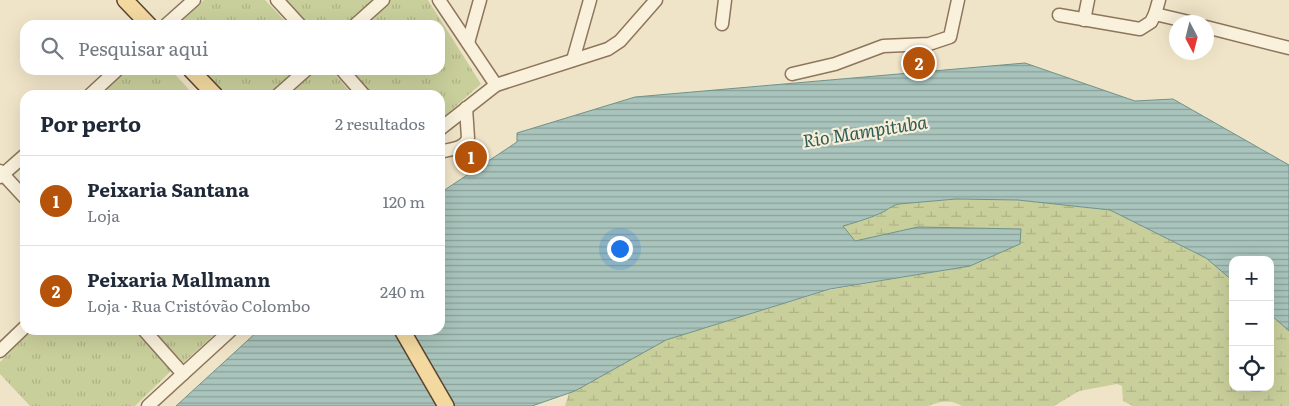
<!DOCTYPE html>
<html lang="pt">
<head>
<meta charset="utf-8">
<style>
  :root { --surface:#fff; --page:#f2f2f3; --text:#1f2937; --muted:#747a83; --line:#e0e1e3; --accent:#b45309 }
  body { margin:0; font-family:Literata,serif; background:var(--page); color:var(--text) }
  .controls { position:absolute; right:15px; bottom:15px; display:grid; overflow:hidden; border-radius:10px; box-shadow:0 5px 20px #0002 }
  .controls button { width:45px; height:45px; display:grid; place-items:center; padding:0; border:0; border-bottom:1px solid var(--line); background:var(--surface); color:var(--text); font:25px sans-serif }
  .compass { position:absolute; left:1169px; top:15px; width:45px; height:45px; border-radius:50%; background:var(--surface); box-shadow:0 5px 20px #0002; rotate:173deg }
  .you { position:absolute; left:619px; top:248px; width:18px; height:18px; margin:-12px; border:4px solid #fff; border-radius:50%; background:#1a73e8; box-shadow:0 0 0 8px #1a73e833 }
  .badge { display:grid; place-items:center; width:32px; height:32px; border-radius:50%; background:var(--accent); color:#fff; font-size:16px; font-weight:700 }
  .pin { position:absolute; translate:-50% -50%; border:2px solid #fff; box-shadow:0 1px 5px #0006 }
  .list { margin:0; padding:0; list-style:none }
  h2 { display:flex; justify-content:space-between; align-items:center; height:65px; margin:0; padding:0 20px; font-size:21px }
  h2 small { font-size:16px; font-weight:400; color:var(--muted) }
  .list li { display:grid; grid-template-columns:32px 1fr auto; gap:15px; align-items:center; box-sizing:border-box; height:90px; padding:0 20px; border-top:1px solid var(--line) }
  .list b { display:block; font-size:19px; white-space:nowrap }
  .list p { margin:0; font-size:16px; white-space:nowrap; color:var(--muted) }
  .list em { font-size:16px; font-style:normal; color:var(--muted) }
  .icon { flex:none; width:28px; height:28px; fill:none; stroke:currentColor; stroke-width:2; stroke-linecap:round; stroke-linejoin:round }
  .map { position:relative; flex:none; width:1289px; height:406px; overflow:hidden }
  .search { position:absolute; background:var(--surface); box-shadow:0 5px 20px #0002; left:20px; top:20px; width:425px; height:55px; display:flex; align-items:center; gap:12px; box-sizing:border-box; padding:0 18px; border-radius:15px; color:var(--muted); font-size:19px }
  .panel { position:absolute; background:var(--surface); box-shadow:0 5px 20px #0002; left:20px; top:90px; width:425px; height:245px; border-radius:15px }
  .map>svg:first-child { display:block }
  .grass { fill:url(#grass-tufts) }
  .wetland { fill:url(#wetland-marsh) }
  .water { fill:url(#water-rules); stroke:#6f938a }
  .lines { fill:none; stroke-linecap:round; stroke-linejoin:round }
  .minor-casing { stroke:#8d765c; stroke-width:15 }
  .major-casing { stroke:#5b4430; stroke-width:18 }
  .minor { stroke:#faf1dc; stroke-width:12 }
  .major { stroke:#f3d9a0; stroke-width:15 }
  .labels { text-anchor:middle; stroke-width:4.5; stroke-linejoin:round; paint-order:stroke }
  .water-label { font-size:18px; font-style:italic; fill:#2f5d5a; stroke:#f7eed8 }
</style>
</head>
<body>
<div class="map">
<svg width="1289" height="406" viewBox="0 0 1289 406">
  <defs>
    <pattern id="grass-tufts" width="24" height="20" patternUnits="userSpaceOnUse" patternTransform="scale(1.25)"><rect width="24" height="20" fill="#c9cf9b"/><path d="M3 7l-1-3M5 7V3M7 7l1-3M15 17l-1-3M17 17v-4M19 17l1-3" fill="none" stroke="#aeb285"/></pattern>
    <pattern id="wetland-marsh" width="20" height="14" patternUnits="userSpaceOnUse" patternTransform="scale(1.25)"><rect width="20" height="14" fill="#c9cf9b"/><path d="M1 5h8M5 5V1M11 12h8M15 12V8" fill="none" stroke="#aeb285"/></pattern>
    <pattern id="water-rules" width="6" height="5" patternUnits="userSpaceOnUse" patternTransform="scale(1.25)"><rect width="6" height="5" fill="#a9c4bc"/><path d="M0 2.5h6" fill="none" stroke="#8ba098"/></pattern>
  </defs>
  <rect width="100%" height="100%" fill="#f0e4c8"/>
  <g class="grass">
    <polygon points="204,0 265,0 289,25 177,25"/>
    <polygon points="282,0 375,0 347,25 305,25"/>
    <polygon points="390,0 428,0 481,84 440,120 440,95 369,95 346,70 440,70 440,25 363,25"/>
    <polygon points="127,70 171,70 194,95 100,95"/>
    <polygon points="197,70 299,70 272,95 221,95"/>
    <polygon points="315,70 331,70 353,95 287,95"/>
    <polygon points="33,330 134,330 172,370 135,406 30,406 0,374 0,362"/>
    <polygon points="152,330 219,330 183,363"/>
  </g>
  <path class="wetland" d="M 956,199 L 1018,200 L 1110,210 L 1206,258 L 1233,281 L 1233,387 L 1270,387 L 1270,314 L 1289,331 L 1289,406 L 1133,406 L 1123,401 L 1122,386 L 1117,384 L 1079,391 L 1054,406 L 962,406 C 950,399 941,401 928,406 L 565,406 L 569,393 L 666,340 L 829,290 L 970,266 L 1020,244 L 1021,229 L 918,227 L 855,241 L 842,225 C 857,223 871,218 885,211 C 890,208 893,205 899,204 Z"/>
  <path class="water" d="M 1025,63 L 1135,101 L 1173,99 L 1289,165 L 1289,331 L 1270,314 L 1270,260 L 1233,260 L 1233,281 L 1206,258 L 1110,210 L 1018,200 L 956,199 L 899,204 C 893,205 890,208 885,211 C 871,218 857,222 843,226 L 855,241 L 918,227 L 1021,229 L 1020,244 L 970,266 L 830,289 L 666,340 L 575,391 L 532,406 L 176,406 L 259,330 L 440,330 L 440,193 L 517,142 L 517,133 L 635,97 Z"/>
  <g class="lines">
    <g class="minor-casing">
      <g id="minor">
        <polyline points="277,0 300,25"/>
        <polyline points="439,0 496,85"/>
        <polyline points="1155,14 1159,0"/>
        <polyline points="1059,15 1140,29 1151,22 1155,14 1189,22"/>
        <polyline points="1084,20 1088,0"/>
        <polyline points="722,24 725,0"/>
        <polyline points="166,25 194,0"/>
        <polyline points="355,25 383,0"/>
        <polyline points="1206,27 1289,48"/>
        <polyline points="468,43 480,0"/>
        <polyline points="573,60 590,0"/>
        <polyline points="342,70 364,95"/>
        <polyline points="792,74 835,64 883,46 929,44 950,37 958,0"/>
        <polyline points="90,95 117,70"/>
        <polyline points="278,95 306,70"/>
        <polyline points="440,129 496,85 608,49 620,41 656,0"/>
        <path d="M 440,152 C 450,149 465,149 468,138 L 466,108"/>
        <polyline points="0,171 25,198"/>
        <polyline points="0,177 25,155"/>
        <polyline points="144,330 183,374"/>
        <polyline points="0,351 25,327"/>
        <polyline points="148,406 231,330"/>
      </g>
    </g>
    <g class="major-casing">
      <g id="major">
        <polyline points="125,0 149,25"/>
        <polyline points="191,70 215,95"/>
        <polyline points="402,330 446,406"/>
      </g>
    </g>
    <use href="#minor" class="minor"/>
    <use href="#major" class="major"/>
  </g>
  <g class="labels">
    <g class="water-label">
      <text transform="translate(865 132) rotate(-9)" y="6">Rio Mampituba</text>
    </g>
  </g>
</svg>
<div class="controls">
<button>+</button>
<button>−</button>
<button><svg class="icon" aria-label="locate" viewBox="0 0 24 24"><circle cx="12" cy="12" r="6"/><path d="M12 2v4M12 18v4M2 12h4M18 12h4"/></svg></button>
</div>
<svg class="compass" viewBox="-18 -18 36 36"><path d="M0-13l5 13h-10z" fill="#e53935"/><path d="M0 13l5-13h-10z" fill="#747a83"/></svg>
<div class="you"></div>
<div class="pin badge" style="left:471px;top:157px">1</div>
<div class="pin badge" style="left:919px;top:63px">2</div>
<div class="search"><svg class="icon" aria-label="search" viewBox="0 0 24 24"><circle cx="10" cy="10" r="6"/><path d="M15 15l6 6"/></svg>Pesquisar aqui</div>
<section class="panel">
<h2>Por perto<small>2 resultados</small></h2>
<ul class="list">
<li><span class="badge">1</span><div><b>Peixaria Santana</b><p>Loja</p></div><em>120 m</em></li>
<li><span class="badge">2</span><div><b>Peixaria Mallmann</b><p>Loja · Rua Cristóvão Colombo</p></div><em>240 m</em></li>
</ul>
</section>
</div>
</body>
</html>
